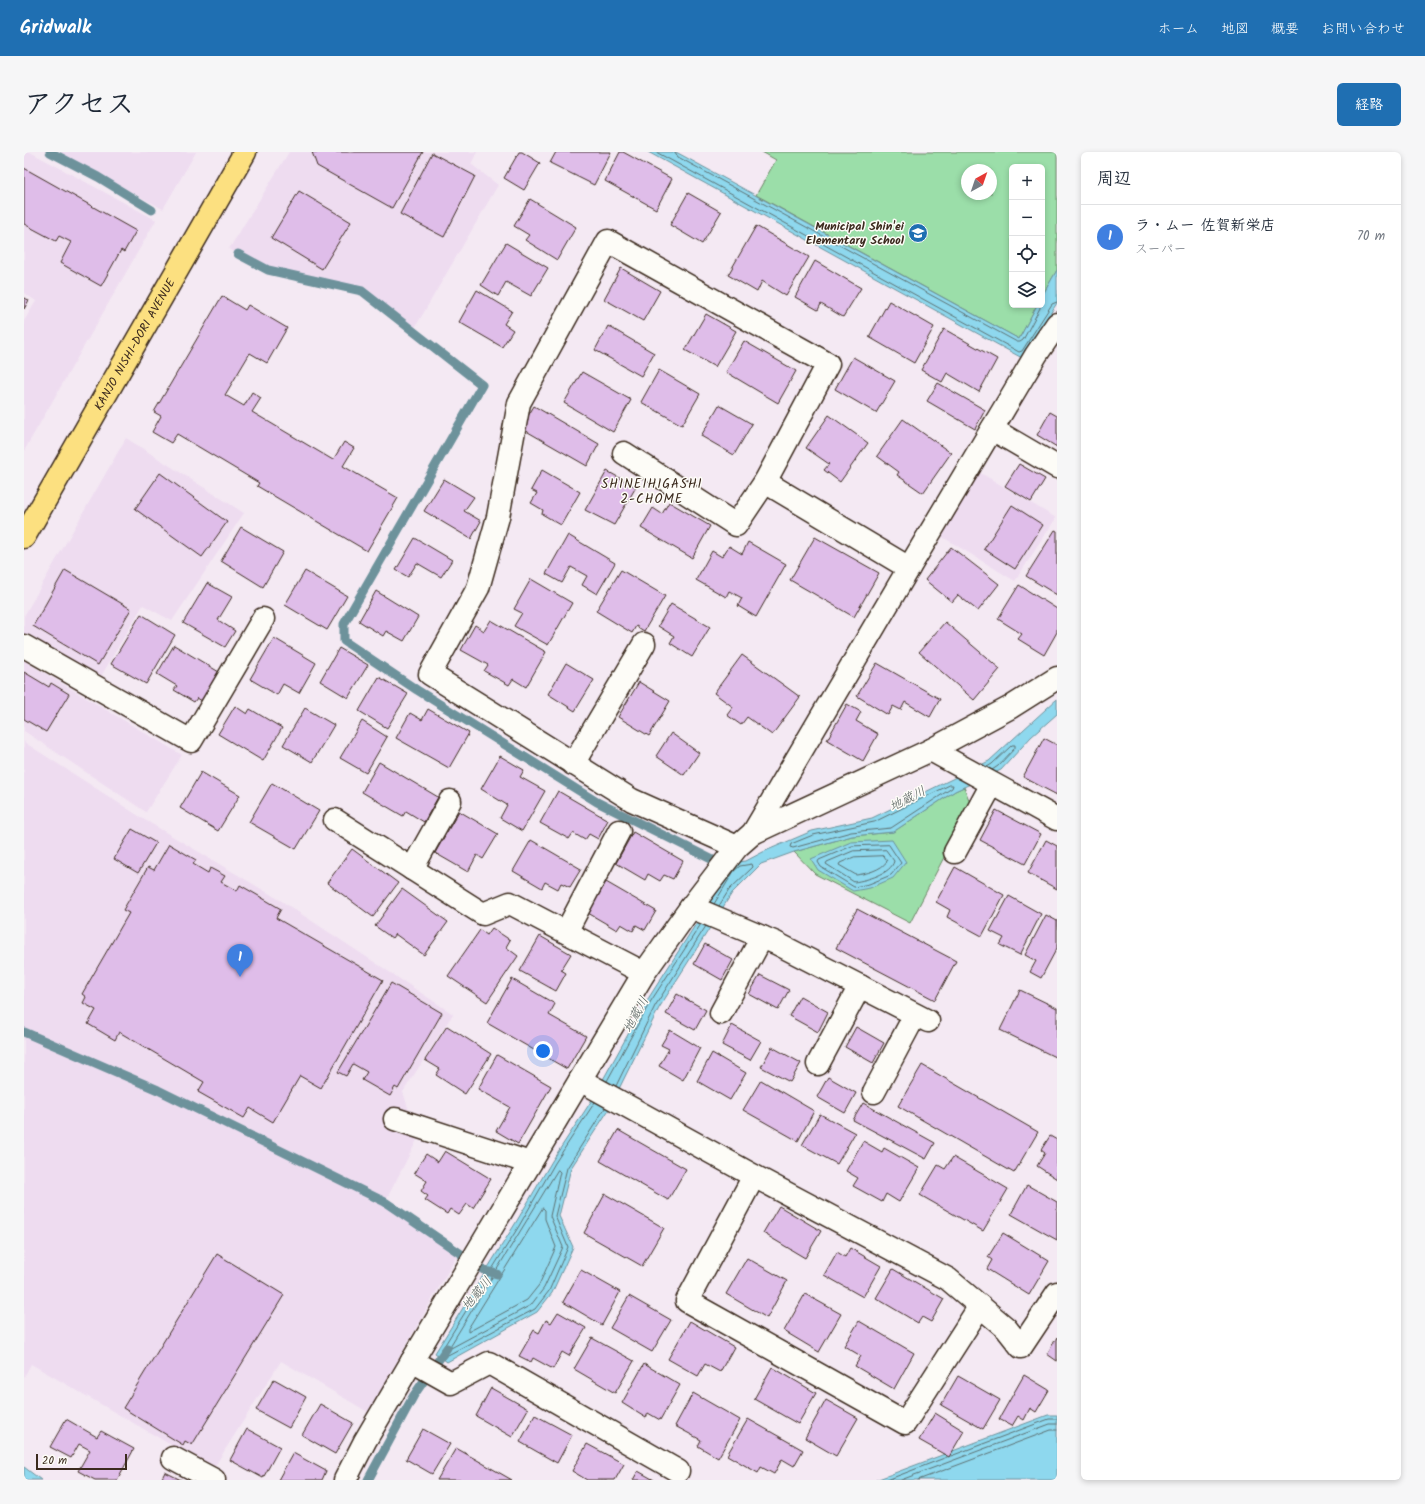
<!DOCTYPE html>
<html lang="ja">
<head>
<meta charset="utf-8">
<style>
  :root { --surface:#fff; --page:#f6f6f7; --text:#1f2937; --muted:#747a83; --line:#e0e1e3; --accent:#1f6fb2 }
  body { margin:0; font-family:Kalam,"Klee One",sans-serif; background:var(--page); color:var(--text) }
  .controls { position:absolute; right:12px; top:12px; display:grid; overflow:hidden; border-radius:6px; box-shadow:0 2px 6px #0003 }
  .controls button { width:36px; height:36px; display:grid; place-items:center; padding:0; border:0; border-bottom:1px solid var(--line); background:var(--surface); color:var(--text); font:20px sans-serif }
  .compass { position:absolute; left:937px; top:12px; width:36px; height:36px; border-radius:50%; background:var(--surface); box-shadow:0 2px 6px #0003; rotate:40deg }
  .scale { position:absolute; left:12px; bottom:10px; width:91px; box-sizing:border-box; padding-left:4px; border:2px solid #3b2a1e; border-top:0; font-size:11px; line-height:14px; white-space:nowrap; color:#3b2a1e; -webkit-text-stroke:3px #fdfcf7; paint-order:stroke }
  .you { position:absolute; left:519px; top:899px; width:14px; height:14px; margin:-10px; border:3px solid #fff; border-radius:50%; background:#1a73e8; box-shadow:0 0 0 6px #1a73e833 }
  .badge { display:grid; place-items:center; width:26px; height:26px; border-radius:50%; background:var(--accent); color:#fff; font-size:13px; font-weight:700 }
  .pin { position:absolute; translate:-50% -33px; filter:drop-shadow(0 1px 2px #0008) }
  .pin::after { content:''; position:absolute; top:21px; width:14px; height:12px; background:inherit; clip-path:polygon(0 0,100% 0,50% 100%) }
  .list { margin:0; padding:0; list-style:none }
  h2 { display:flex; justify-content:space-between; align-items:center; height:52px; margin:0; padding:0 16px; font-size:17px }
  h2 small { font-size:13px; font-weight:400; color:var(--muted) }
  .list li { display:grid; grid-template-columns:26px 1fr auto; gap:12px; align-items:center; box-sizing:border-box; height:64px; padding:0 16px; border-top:1px solid var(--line) }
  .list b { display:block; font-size:15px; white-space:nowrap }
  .list p { margin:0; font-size:13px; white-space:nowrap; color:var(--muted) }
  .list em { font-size:13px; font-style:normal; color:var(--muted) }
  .icon { flex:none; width:22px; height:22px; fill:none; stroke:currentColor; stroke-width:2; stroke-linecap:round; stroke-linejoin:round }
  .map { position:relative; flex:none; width:1033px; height:1328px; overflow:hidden; border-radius:6px }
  header { display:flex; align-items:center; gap:24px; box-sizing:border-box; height:56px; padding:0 20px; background:var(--accent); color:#fff }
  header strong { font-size:19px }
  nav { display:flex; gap:22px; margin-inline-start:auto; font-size:14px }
  .intro { display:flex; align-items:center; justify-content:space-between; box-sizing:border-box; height:96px; padding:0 24px }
  h1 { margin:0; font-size:28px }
  .button { padding:10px 18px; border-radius:6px; background:var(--accent); color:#fff; font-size:14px; font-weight:700 }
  main { display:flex; gap:24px; padding:0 24px }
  aside { flex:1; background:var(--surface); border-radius:6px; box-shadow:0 2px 6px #0003 }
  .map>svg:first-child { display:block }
  .built { fill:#eedcf0 }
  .green { fill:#9bdea9; stroke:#6b8464; fill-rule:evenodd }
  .water { fill:#8ed8ee; stroke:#6d929b }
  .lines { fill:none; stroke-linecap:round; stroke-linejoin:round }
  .shore { stroke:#5c7071; stroke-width:1 }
  .stream { stroke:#6d929b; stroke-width:9 }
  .building { fill:#dfbde9; stroke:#3b2a1e }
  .street-casing { stroke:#3b2a1e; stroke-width:25 }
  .highway-casing { stroke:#3b2a1e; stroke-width:25 }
  .street { stroke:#fdfcf7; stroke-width:22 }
  .highway { stroke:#fce080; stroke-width:22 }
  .labels { text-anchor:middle; stroke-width:3; stroke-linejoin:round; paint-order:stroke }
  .poi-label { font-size:12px; font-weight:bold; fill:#3b2a1e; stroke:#fdfcf7; text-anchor:end }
  .street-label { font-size:12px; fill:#3b2a1e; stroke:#fdfcf7 }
  .neighbourhood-label { font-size:13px; letter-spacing:1px; fill:#3b2a1e; stroke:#fdfcf7 }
  .water-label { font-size:13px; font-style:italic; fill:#545e5c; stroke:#fdfcf7 }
</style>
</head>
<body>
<header>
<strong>Gridwalk</strong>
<nav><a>ホーム</a><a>地図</a><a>概要</a><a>お問い合わせ</a></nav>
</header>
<div class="intro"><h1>アクセス</h1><a class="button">経路</a></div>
<main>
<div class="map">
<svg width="1033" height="1328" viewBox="0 0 1033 1328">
  <rect width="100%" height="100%" fill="#f4e9f3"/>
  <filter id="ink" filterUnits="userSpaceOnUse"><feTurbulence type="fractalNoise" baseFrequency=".025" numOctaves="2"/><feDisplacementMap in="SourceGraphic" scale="8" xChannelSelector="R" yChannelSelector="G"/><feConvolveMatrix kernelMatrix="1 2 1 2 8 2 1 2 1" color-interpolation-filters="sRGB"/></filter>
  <g filter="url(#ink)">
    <g class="built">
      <polygon points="0,0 6,0 132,68 0,299 0,169 12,149 0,141"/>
      <polygon points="32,0 172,0 139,57"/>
      <polygon points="265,0 453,0 447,12 474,33 389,179 338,139 244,118 205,97"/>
      <polygon points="102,286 220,361 148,469 119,453 76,526 0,481 0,464"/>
      <polygon points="955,320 1032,366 991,429 917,384"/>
      <polygon points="0,509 158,603 122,660 0,579"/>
      <polygon points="0,590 121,668 256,748 429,862 379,940 394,986 361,1050 435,1100 344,1260 257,1209 189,1317 7,1212 0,1225"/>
    </g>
    <g class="green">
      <path d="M 738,0 L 1033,0 L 1033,118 L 1018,144 L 1018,15 L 988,15 L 988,153 L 1013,153 L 995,187 L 732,43 L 752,8 ZM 943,18 L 967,18 L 967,42 L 943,42 Z"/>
      <polygon points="940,635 947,653 886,771 791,722 770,700 828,684 869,680 931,639"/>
    </g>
    <g class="water">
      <polygon points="624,0 652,0 995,187 1013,153 1018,153 1018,144 1033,118 1033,151 998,206"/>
      <polygon points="1033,547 1033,562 1007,585 977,618 931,639 869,680 828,684 770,700 737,712 708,741 635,856 584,959 547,1016 535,1064 549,1095 528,1141 513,1160 423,1210 411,1201 491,1072 528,1009 566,951 622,850 707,717 714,710 722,709 739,700 788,679 848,666 965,609"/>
      <polygon points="868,688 882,710 869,726 846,736 829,739 794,718 787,707 827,690"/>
      <polygon points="1024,1263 1033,1263 1033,1328 852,1328"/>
      <polygon points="0,1315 17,1328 0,1328"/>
    </g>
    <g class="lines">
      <g class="shore">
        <polyline points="632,0 995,200 998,199 1028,152 1033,150"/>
        <polyline points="651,0 654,5 993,190 996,190 999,188 1016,156 1016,153"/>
        <polyline points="963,615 968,612 988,593 991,593 991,596 974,614 968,618"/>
        <polygon points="926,633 929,633 928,636 867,676 827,680 769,696 766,695 767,692 789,683 850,670"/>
        <polygon points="865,693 877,711 867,723 845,732 830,735 797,715 794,710 795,708 828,694"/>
        <path d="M 862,698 L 870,709 C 867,722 843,728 830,730 L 802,712 L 803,710 L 829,699 Z"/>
        <path d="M 859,704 L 863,709 C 858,718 841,722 832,723 L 815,713 L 816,711 L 830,705 Z"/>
        <polyline points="690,752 710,719 716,714 728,712 729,715 705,738 695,754"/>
        <polyline points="583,929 625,852 677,772"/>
        <polyline points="592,934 631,854 682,774"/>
        <polyline points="571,950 531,1011 495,1074 417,1199 417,1201 422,1204 511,1157 525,1139 544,1095 531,1064 543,1016 581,956"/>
        <polygon points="534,1018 536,1020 526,1064 539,1095 520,1136 507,1153 427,1196 427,1193"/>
        <polygon points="519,1056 521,1058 521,1067 532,1095 515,1133 503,1148 444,1180 444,1177"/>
        <polyline points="927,1304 1025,1267 1033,1267"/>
        <polyline points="863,1328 923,1305"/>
        <polyline points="877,1328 1026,1272 1033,1272"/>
        <polyline points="894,1328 1027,1278 1033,1278"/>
      </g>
      <g class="stream">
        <polyline points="26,0 74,25 128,58"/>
        <polyline points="214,102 244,118 338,139 458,233 320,472 320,489 393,538 573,650 699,713"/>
        <polyline points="0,880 134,938 361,1050 462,1119 473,1122"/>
        <polyline points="344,1328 390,1243 423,1196"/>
      </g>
    </g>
    <g class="building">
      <polygon points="288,0 399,0 368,56 293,14"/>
      <polygon points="495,0 498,0 516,11 500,38 480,26"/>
      <polygon points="532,0 587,0 570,33 526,11"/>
      <polygon points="596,0 599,0 648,27 632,57 581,29"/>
      <polygon points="408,1 451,24 420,85 376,62"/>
      <polygon points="0,16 112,79 100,100 97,98 77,134 36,111 47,90 35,84 32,89 0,72"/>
      <polygon points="275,39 327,70 298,117 247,86"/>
      <polygon points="664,41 697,60 678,92 646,73"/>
      <polygon points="506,47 552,75 533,108 501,88 505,83 490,74"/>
      <polygon points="732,74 785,105 762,144 738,129 733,140 704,123"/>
      <polygon points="482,91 524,116 507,144 482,130 474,144 457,133"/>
      <polygon points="791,109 837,136 819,165 797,152 794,158 771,145"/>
      <polygon points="597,116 636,139 619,169 580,147"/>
      <polygon points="453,138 488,159 480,172 489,178 478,195 435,170"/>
      <polygon points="198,144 221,158 224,153 263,176 243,211 226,201 201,243 220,254 228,240 237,246 228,260 309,308 320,290 330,296 319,314 374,346 343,399 233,334 235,331 153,282 147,291 128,280 137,264 130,260"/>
      <polygon points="0,146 5,148 0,157"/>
      <polygon points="865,149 910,175 890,211 845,185"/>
      <polygon points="682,162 712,179 691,215 661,198"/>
      <polygon points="584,174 630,201 617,224 571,198"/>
      <polygon points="920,177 973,207 955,240 923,221 918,230 897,218"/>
      <polygon points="720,189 772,219 754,251 702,220"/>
      <polygon points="829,205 871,229 852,261 811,237"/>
      <polygon points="635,218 676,242 658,273 617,250"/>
      <polygon points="558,220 607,248 589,280 540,251"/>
      <polygon points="914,231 961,258 951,277 903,249"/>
      <polygon points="695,253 728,272 710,303 677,284"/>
      <polygon points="510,254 575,292 563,314 497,276"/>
      <polygon points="1026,260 1033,264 1033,295 1013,283"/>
      <polygon points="805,263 844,291 816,330 800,318 805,312 782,296"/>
      <polygon points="879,267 927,301 899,341 873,323 875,320 853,304"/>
      <polygon points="995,312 1021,327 1007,350 981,334"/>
      <polygon points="518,318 556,340 537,373 518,362 519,358 507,351 513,341 507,338"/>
      <polygon points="583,319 612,335 590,373 561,358"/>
      <polygon points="136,321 203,370 178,405 111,357"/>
      <polygon points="420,327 450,345 440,359 457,369 447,387 400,359"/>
      <polygon points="645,350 686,374 668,406 617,376 629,356 638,362"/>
      <polygon points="988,353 1019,373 991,417 960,397"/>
      <polygon points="217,375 259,400 239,435 197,409"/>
      <polygon points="1031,378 1033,379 1033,443 1002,424"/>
      <polygon points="544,383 591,411 573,442 558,433 563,424 547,415 538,431 522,422"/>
      <polygon points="791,385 855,421 830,465 766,428"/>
      <polygon points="391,386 428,408 417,425 393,411 384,425 372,418"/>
      <polygon points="724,390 762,412 732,465 714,454 718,446 705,439 702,445 672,428 688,399 698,405 705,394 718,402"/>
      <polygon points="927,395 975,432 954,459 934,443 928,450 901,428"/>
      <polygon points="41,418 107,457 74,513 9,474"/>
      <polygon points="597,418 641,444 620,479 612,474 608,481 572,459"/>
      <polygon points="281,419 323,444 303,478 261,453"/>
      <polygon points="507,427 548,451 524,493 490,474 498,461 490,457"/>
      <polygon points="183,431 208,445 194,468 211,479 201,495 159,471"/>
      <polygon points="995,433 1033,457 1033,480 1020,503 994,487 998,482 974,467"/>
      <polygon points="352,439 394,465 380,489 362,479 359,484 335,469"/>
      <polygon points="647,452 686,475 668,505 646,491 650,484 634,474"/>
      <polygon points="117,462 151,483 122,532 87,512"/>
      <polygon points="467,468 522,500 502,535 489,527 485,533 460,519 464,513 437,498 451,473 460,479"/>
      <polygon points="921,470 976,517 950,548 895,500"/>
      <polygon points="250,486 292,511 275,541 259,532 253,543 226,527"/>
      <polygon points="150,493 195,520 178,549 173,546 170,550 150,538 153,534 133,522"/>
      <polygon points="315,496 344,513 324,546 296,529"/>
      <polygon points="718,503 776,545 748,583 723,565 717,573 703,563 709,555 690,541"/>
      <polygon points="542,511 570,528 551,559 524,542"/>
      <polygon points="853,511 916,547 906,565 881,550 877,558 869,554 864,563 833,544"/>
      <polygon points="0,520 25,535 27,531 45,542 22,580 0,567"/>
      <polygon points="355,525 384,542 363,576 335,559"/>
      <polygon points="615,530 646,549 625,584 594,565"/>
      <polygon points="823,552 837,560 832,569 854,582 839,609 803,588"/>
      <polygon points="211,554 223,562 226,557 258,576 239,609 194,582"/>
      <polygon points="281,556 310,573 288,610 259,593"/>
      <polygon points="404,557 445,581 425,616 372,586 386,561 398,568"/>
      <polygon points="338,569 363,585 342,621 316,606"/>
      <polygon points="647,581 675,601 660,623 632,604"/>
      <polygon points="1020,586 1033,593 1033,643 999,625"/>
      <polygon points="476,604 500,618 496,625 521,639 498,679 476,666 483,653 457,637"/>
      <polygon points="355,610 414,645 400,670 382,659 379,664 338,640"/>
      <polygon points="177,620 216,643 194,679 156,656"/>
      <polygon points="248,631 295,659 272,697 225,670"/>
      <polygon points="534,639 584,668 574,687 565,682 561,688 549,681 545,687 516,671"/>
      <polygon points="972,658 1017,682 1001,712 956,688"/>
      <polygon points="435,659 474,682 459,707 453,703 444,720 411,701"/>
      <polygon points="108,677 132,691 114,721 90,707"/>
      <polygon points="609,680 659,709 649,727 640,723 636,729 624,722 621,728 592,711"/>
      <polygon points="507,688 557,717 546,735 537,731 534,737 521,730 518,736 489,719"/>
      <polygon points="1022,688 1033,694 1033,737 1004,721"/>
      <polygon points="145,692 172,708 169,712 184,721 186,716 201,724 197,730 213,739 216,733 257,757 252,766 359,828 297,936 276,924 249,970 226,956 220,966 174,940 180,930 95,880 91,888 64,872 72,858 59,851 62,845 58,842 105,761 99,758 124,715 130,718"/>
      <polygon points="328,697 374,731 349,765 303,731"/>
      <polygon points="931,715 980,743 958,784 923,765 926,758 912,750"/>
      <polygon points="582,730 632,759 621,778 612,773 609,779 597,772 593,778 564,761"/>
      <polygon points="378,737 424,770 400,803 371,782 368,786 351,774"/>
      <polygon points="985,744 1017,762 996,803 976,793 980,786 966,779"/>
      <polygon points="833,757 932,809 911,848 812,796"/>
      <polygon points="1022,763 1033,769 1033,796 1017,826 1006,820 1012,809 1001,803"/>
      <polygon points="468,776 486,788 482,795 494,804 463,850 424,824 456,778 463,783"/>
      <polygon points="516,784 547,802 537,818 542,821 532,839 496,819"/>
      <polygon points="681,792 709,808 698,828 670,812"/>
      <polygon points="736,823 765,838 754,858 725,842"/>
      <polygon points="488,827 531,852 525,863 562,884 543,917 463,871"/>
      <polygon points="367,831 418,861 374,937 371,935 366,944 338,928 343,920 329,912 322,924 314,920"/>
      <polygon points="996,838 1033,856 1033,906 976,878"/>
      <polygon points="653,842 682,858 671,878 642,862"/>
      <polygon points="776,844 804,860 794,880 765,864"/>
      <polygon points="708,873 737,889 726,908 698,893"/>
      <polygon points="423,874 467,902 441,942 412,923 416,917 401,908"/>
      <polygon points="832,875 860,891 849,911 821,895"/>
      <polygon points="646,878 676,896 659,928 635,914 645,897 637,893"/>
      <polygon points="748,895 777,911 766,930 737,915"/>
      <polygon points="688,901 722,921 706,948 673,929"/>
      <polygon points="473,903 527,934 494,992 472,979 486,955 454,937"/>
      <polygon points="898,913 1014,980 990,1021 874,954"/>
      <polygon points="804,925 832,941 821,961 793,945"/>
      <polygon points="737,928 790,959 774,989 719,958"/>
      <polygon points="839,951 911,991 902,1007 829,968"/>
      <polygon points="796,962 831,981 813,1012 778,993"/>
      <polygon points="594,978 662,1017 644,1048 576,1009"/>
      <polygon points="1026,984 1033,988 1033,1027 1013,1014 1021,1001 1017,998"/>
      <polygon points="839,989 858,1000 860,996 895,1016 875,1050 862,1042 858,1050 829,1034 834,1026 822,1019"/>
      <polygon points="421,999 467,1027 449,1056 443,1052 435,1063 426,1057 423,1062 401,1048 404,1044 397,1039 403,1029 390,1021 402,1002 414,1010"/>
      <polygon points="929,1005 984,1037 959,1079 896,1043 914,1013 921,1017"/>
      <polygon points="1003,1033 1033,1050 1033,1088 987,1062"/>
      <polygon points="581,1042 640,1076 618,1114 560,1081"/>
      <polygon points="755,1054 797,1079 781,1106 739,1081"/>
      <polygon points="979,1081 1025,1109 1005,1143 963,1117 968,1108 964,1105"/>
      <polygon points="826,1096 857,1114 839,1145 800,1123 813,1100 821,1105"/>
      <polygon points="193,1102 260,1143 168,1293 161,1289 159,1293 99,1256"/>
      <polygon points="723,1106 763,1129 743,1166 702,1142"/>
      <polygon points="869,1117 920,1147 907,1170 898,1165 894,1171 852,1146"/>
      <polygon points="557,1118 596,1140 578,1173 539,1150"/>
      <polygon points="781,1142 817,1162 795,1200 760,1179"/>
      <polygon points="605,1144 647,1168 628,1200 586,1176"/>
      <polygon points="534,1160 562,1176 545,1204 538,1200 529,1217 509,1206 507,1210 495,1204 510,1178 515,1181 522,1168 527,1171"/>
      <polygon points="666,1169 710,1195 696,1220 681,1212 674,1224 644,1207"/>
      <polygon points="835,1169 890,1201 870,1237 831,1214 837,1204 820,1194"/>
      <polygon points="1033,1185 1033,1209 1023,1202"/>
      <polygon points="568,1186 610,1209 591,1241 550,1217"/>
      <polygon points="620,1212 656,1233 636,1268 624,1261 622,1266 598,1251"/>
      <polygon points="748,1215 792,1241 774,1272 730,1247"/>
      <polygon points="1000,1223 1025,1238 1012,1260 1006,1256 1000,1268 994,1264 988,1274 975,1267"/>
      <polygon points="934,1224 976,1248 959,1277 917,1253"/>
      <polygon points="250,1227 282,1245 265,1276 232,1258"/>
      <polygon points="467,1236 504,1257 488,1285 452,1264"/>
      <polygon points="669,1241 716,1268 694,1306 674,1294 677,1288 651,1274"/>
      <polygon points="802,1248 834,1266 812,1304 781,1286"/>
      <polygon points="296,1252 329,1271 311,1302 278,1283"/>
      <polygon points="911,1261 940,1279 925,1305 895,1288"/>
      <polygon points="511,1263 548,1283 533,1311 496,1290"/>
      <polygon points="42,1267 73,1285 77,1279 110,1297 93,1328 71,1328 54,1319 66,1298 55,1292 47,1306 26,1295"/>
      <polygon points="724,1267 779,1298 770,1314 758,1307 750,1322 737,1315 734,1321 703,1303"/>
      <polygon points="223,1277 256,1295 239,1326 206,1308"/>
      <polygon points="399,1277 426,1292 408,1322 382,1307"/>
      <polygon points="563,1292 600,1312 591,1328 563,1328 548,1319"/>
      <polygon points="432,1296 488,1328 413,1328"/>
      <polygon points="269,1301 302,1319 298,1328 254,1328"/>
      <polygon points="614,1319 630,1328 609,1328"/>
      <polygon points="141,1320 157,1328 137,1328"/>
    </g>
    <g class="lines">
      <g class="street-casing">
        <g id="street">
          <polyline points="968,277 1033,315"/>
          <polyline points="600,301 712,373 741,330 804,212 584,89 495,251 474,365 454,436 406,522 608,648 713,695"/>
          <polyline points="741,330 885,416"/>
          <polyline points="0,494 167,589 239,467"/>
          <polyline points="907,598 1033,667"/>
          <polyline points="549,612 620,492"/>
          <polyline points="311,668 459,762 486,751 620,821"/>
          <polyline points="729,681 907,598 987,555 1033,526"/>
          <polyline points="931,700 968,632"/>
          <polyline points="388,717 426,649"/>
          <polyline points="667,755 752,791 904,869"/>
          <polyline points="542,780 595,679"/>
          <polyline points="697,861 738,785"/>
          <polyline points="794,912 836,834"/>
          <polyline points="556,928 730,1024 924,1127 982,1176 997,1195 1033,1141"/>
          <polyline points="850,940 891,863"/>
          <polyline points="371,967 506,1011"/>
          <polyline points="730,1024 663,1149 881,1271 956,1154"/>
          <polyline points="388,1209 427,1231 465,1211 654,1319"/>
          <polyline points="149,1306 190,1328"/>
          <polyline points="321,1328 341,1289 388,1209 620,821 667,755 713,695 729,681 885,416 1012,203 1033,172"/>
        </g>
      </g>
      <g class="highway-casing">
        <g id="highway">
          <path id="s1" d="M 0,385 L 221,0"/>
        </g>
      </g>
      <use href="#street" class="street"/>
      <use href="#highway" class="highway"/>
    </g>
  </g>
  <defs>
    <g id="school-disc" transform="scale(1)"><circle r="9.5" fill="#1f6fb2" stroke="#fdfcf7"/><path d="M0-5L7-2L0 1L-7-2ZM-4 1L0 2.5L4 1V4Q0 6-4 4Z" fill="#fff"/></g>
  </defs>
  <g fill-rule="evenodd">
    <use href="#school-disc" x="894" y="81"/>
  </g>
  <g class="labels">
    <g class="poi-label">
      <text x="880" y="78">Municipal Shin'ei<tspan x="880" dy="14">Elementary School</tspan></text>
    </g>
    <g class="street-label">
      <text dy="4" stroke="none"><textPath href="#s1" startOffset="222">KANJO NISHI-DORI AVENUE</textPath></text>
    </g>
    <g class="neighbourhood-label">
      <text x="628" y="336">SHINEIHIGASHI<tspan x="628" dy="15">2-CHOME</tspan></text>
    </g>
    <g class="water-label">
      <text transform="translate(883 646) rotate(-27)" y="5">地蔵川</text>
      <text transform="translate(611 862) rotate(-61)" y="5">地蔵川</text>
      <text transform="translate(452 1141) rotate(-50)" y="5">地蔵川</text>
    </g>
  </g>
</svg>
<div class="controls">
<button>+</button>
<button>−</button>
<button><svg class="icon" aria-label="locate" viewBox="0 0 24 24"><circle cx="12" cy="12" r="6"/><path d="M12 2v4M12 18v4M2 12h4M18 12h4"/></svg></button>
<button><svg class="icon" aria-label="layers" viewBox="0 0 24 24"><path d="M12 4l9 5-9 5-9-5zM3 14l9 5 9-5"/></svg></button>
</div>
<svg class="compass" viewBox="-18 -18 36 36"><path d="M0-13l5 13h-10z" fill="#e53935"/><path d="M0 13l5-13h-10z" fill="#747a83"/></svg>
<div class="scale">20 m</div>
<div class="you"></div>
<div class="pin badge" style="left:216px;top:825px;background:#3f7fe0">1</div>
</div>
<aside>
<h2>周辺<small></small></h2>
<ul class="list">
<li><span class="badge" style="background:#3f7fe0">1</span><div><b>ラ・ムー 佐賀新栄店</b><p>スーパー</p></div><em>70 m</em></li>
</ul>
</aside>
</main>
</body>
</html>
